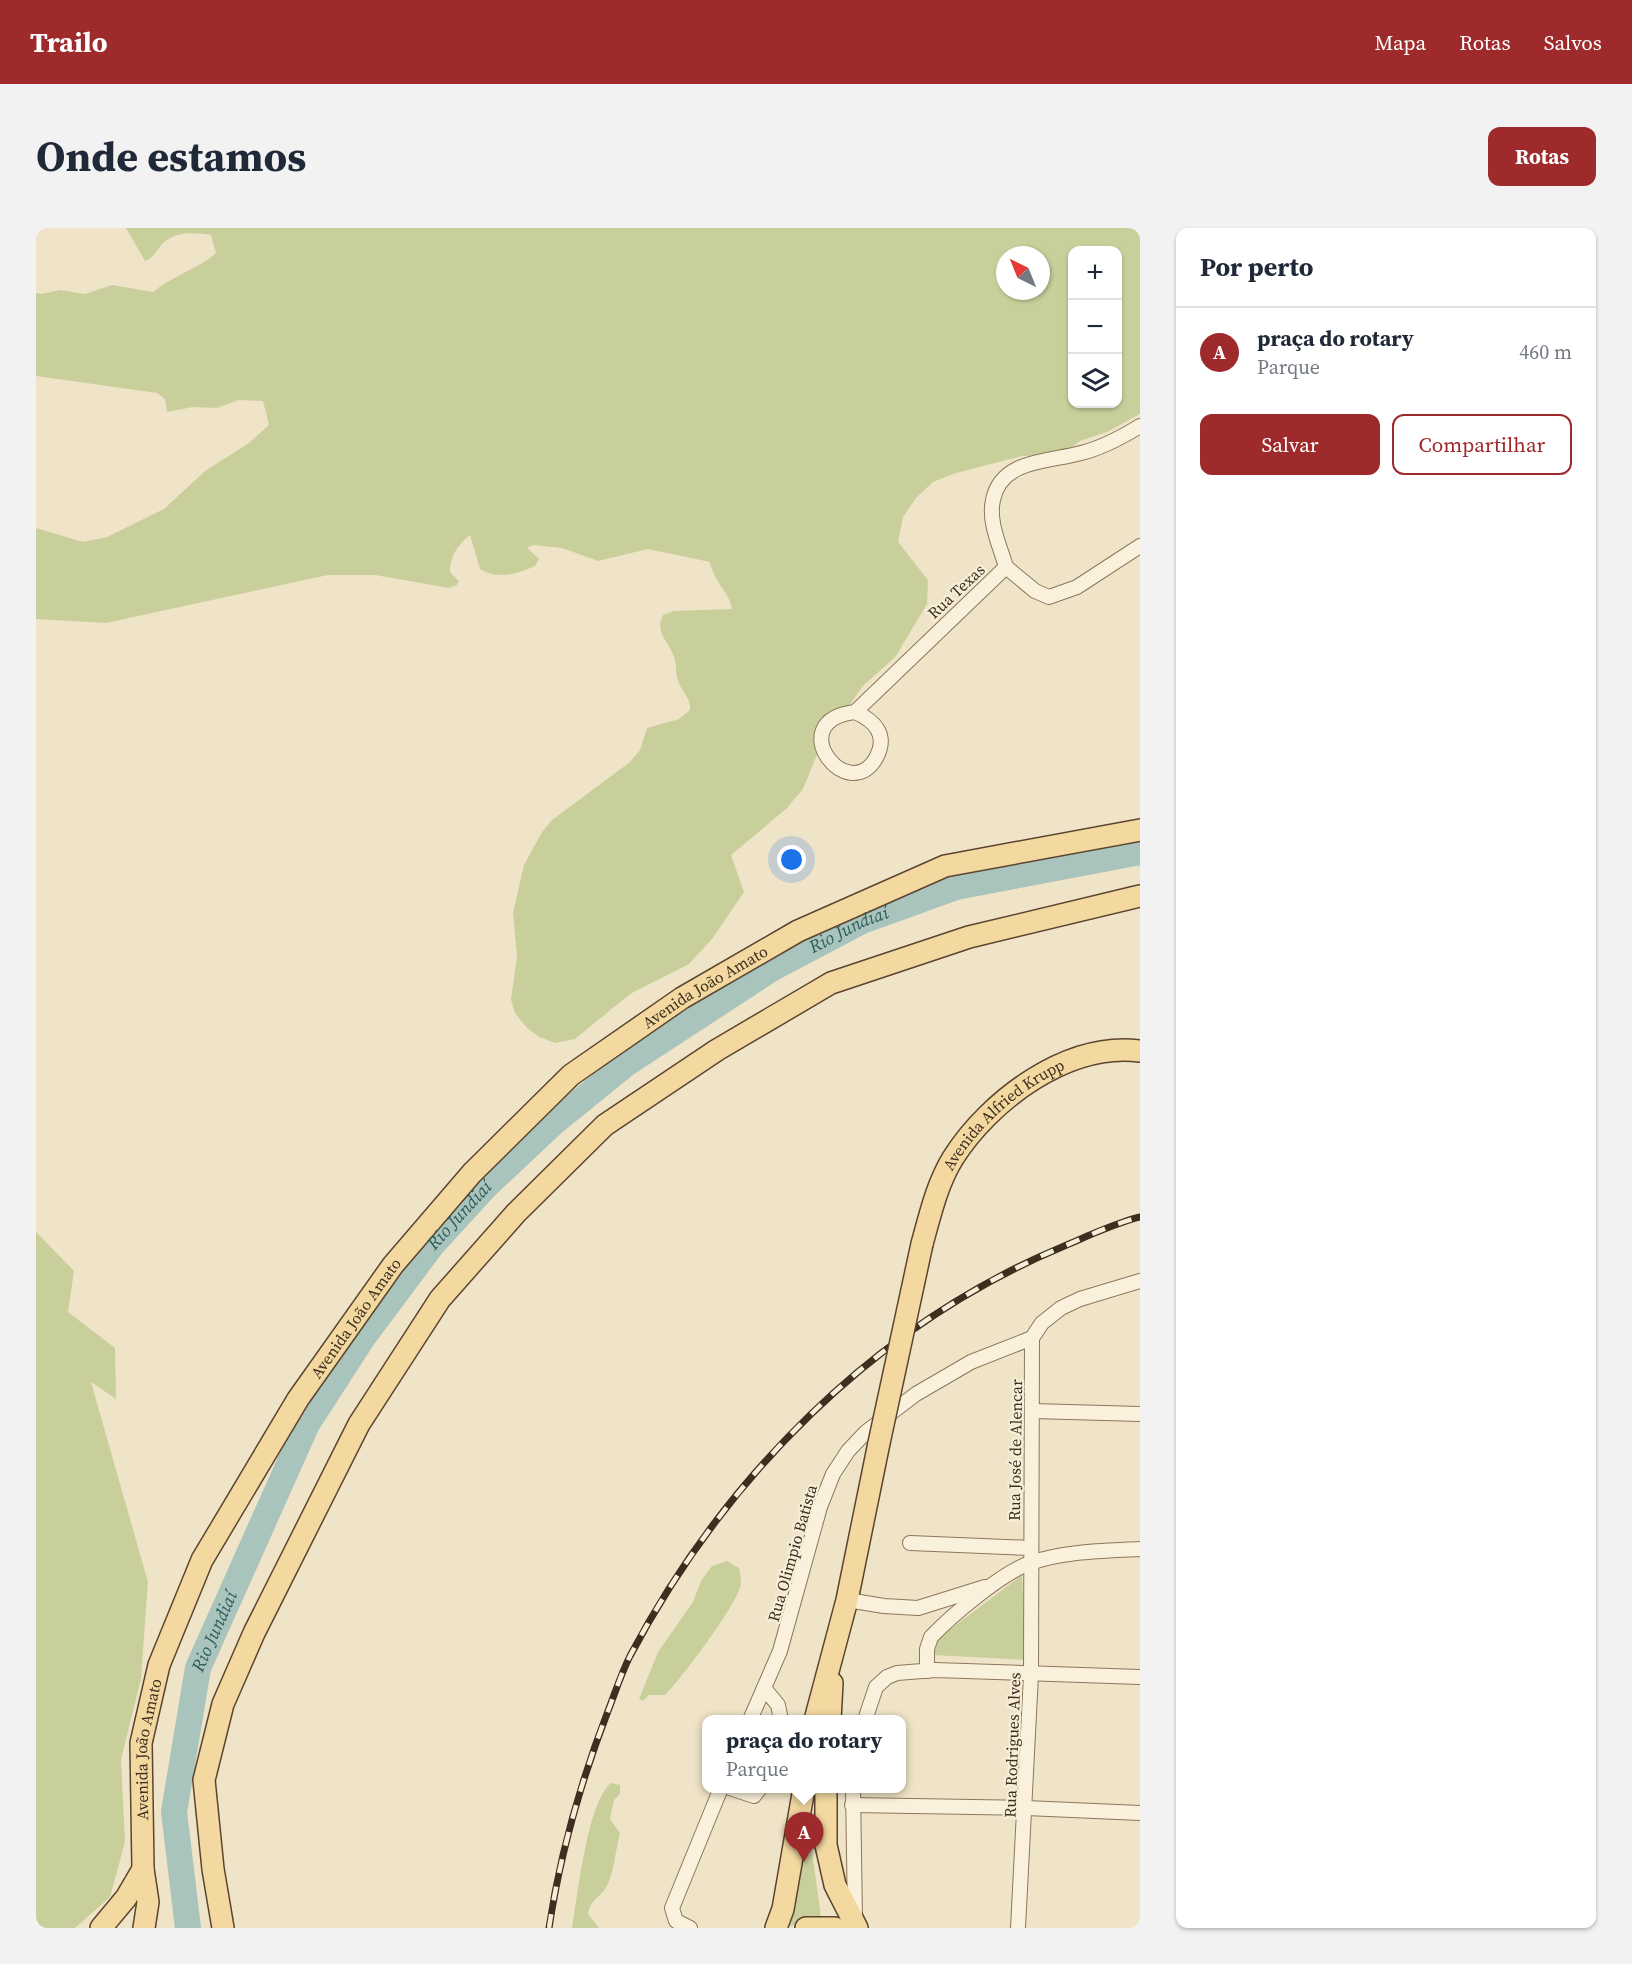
<!DOCTYPE html>
<html lang="pt">
<head>
<meta charset="utf-8">
<style>
  :root { --surface:#fff; --page:#f2f2f3; --text:#1f2937; --muted:#747a83; --line:#e0e1e3; --accent:#9e2a2b }
  body { margin:0; font-family:"Source Serif 4",serif; background:var(--page); color:var(--text) }
  .controls { position:absolute; right:18px; top:18px; display:grid; overflow:hidden; border-radius:12px; box-shadow:0 2px 4px #0004 }
  .controls button { width:54px; height:54px; display:grid; place-items:center; padding:0; border:0; border-bottom:2px solid var(--line); background:var(--surface); color:var(--text); font:30px sans-serif }
  .compass { position:absolute; left:960px; top:18px; width:54px; height:54px; border-radius:50%; background:var(--surface); box-shadow:0 2px 4px #0004; rotate:317deg }
  .you { position:absolute; left:756px; top:632px; width:21px; height:21px; margin:-15px; border:4px solid #fff; border-radius:50%; background:#1a73e8; box-shadow:0 0 0 9px #1a73e833 }
  .badge { display:grid; place-items:center; width:39px; height:39px; border-radius:50%; background:var(--accent); color:#fff; font-size:20px; font-weight:700 }
  .pin { position:absolute; translate:-50% -50px; filter:drop-shadow(0 2px 3px #0008) }
  .pin::after { content:''; position:absolute; top:32px; width:21px; height:18px; background:inherit; clip-path:polygon(0 0,100% 0,50% 100%) }
  .popup { position:absolute; left:666px; top:1487px; width:204px; height:78px; box-sizing:border-box; display:grid; place-content:center; border-radius:12px; background:var(--surface); filter:drop-shadow(0 2px 4px #0005); font-size:20px; white-space:nowrap; color:var(--muted) }
  .popup b { font-size:22px; color:var(--text) }
  .popup::after { content:''; position:absolute; left:50%; top:100%; margin-left:-12px; border:12px solid transparent; border-top-color:var(--surface) }
  .list { margin:0; padding:0; list-style:none }
  h2 { display:flex; justify-content:space-between; align-items:center; height:78px; margin:0; padding:0 24px; font-size:26px }
  h2 small { font-size:20px; font-weight:400; color:var(--muted) }
  .list li { display:grid; grid-template-columns:39px 1fr auto; gap:18px; align-items:center; box-sizing:border-box; height:90px; padding:0 24px; border-top:2px solid var(--line) }
  .list b { display:block; font-size:22px; white-space:nowrap }
  .list p { margin:0; font-size:20px; white-space:nowrap; color:var(--muted) }
  .list em { font-size:20px; font-style:normal; color:var(--muted) }
  .actions { display:flex; gap:12px; padding:18px 24px }
  .actions a { flex:1; padding:14px 0; border:2px solid var(--accent); border-radius:12px; text-align:center; font-size:21px; color:var(--accent) }
  .actions .main { background:var(--accent); color:#fff }
  .icon { flex:none; width:33px; height:33px; fill:none; stroke:currentColor; stroke-width:2; stroke-linecap:round; stroke-linejoin:round }
  .map { position:relative; flex:none; width:1104px; height:1700px; overflow:hidden; border-radius:12px }
  header { display:flex; align-items:center; gap:36px; box-sizing:border-box; height:84px; padding:0 30px; background:var(--accent); color:#fff }
  header strong { font-size:28px }
  nav { display:flex; gap:33px; margin-inline-start:auto; font-size:21px }
  .intro { display:flex; align-items:center; justify-content:space-between; box-sizing:border-box; height:144px; padding:0 36px }
  h1 { margin:0; font-size:42px }
  .button { padding:15px 27px; border-radius:12px; background:var(--accent); color:#fff; font-size:21px; font-weight:700 }
  main { display:flex; gap:36px; padding:0 36px }
  aside { flex:1; background:var(--surface); border-radius:12px; box-shadow:0 2px 4px #0004 }
  .map>svg:first-child { display:block }
  .green { fill:#c9cf9b; fill-rule:evenodd }
  .lines { fill:none; stroke-linecap:round; stroke-linejoin:round }
  .river { stroke:#a9c4bc; stroke-width:26 }
  .street-casing { stroke:#8d765c; stroke-width:16 }
  .primary-casing { stroke:#5b4430; stroke-width:24 }
  .street { stroke:#faf1dc; stroke-width:14 }
  .primary { stroke:#f3d9a0; stroke-width:21 }
  .rail-casing { stroke:#3d2e20; stroke-width:7 }
  .rail { stroke:#f7eed8; stroke-width:4.5; stroke-dasharray:14; stroke-linecap:butt }
  .primary-bridge-casing { stroke:#5b4430; stroke-width:24; stroke-linecap:butt }
  .primary-bridge { stroke:#f3d9a0; stroke-width:21 }
  .labels { text-anchor:middle; stroke-width:4.5; stroke-linejoin:round; paint-order:stroke }
  .street-label { font-size:16px; fill:#3d2e20; stroke:#f7eed8 }
  .water-label { font-size:18px; font-style:italic; fill:#2f5d5a; stroke:#f7eed8 }
</style>
</head>
<body>
<header>
<strong>Trailo</strong>
<nav><a>Mapa</a><a>Rotas</a><a>Salvos</a></nav>
</header>
<div class="intro"><h1>Onde estamos</h1><a class="button">Rotas</a></div>
<main>
<div class="map">
<svg width="1104" height="1700" viewBox="0 0 1104 1700">
  <rect width="100%" height="100%" fill="#f0e4c8"/>
  <g class="green">
    <path d="M 90,0 L 1104,0 L 1104,186 L 1071,204 L 1044,213 L 1026,227 L 986,228 L 920,245 L 897,254 L 880,270 L 867,289 L 862,314 L 892,352 L 891,376 L 860,428 L 826,459 L 813,478 L 798,485 L 767,561 L 750,581 L 695,627 L 708,664 L 676,711 L 653,736 L 594,766 L 539,811 L 519,815 L 503,809 L 491,800 L 479,785 L 475,772 L 481,728 L 477,685 L 488,637 L 506,604 L 516,592 L 594,534 L 604,522 L 611,500 L 643,491 L 654,482 C 655,469 645,464 642,452 C 639,445 641,436 638,429 C 633,413 618,405 627,387 L 638,383 L 696,381 C 694,365 677,353 674,334 L 612,321 L 562,333 L 526,320 L 497,317 L 491,320 L 503,331 L 499,338 C 482,346 461,352 444,341 L 434,307 C 421,318 414,328 414,344 L 423,353 L 421,357 L 413,360 L 339,347 L 292,347 L 70,395 L 0,391 L 0,300 L 47,314 L 71,309 L 128,281 L 169,243 L 213,215 L 233,197 L 227,173 L 203,172 L 181,180 L 157,179 L 131,184 L 129,171 L 121,165 L 0,148 L 0,65 L 6,66 L 24,62 L 49,66 L 76,57 L 117,64 C 136,48 164,40 180,25 L 175,7 C 160,5 144,3 131,12 C 122,18 120,29 109,33 ZM 1036,22 L 1082,22 L 1082,176 L 1036,176 ZM 969,27 L 1005,27 L 1005,63 L 969,63 Z"/>
    <polygon points="0,1004 38,1043 32,1084 79,1120 80,1171 55,1154 112,1354 105,1451 85,1531 89,1614 74,1669 39,1700 0,1700"/>
    <path d="M 691,1333 L 703,1340 C 704,1345 706,1353 704,1359 C 701,1376 644,1453 629,1467 L 613,1467 L 607,1473 L 603,1471 L 622,1424 L 657,1374 L 665,1353 L 676,1338 Z"/>
    <polygon points="986,1347 990,1432 896,1427 900,1412"/>
    <path d="M 575,1555 L 584,1557 L 584,1566 L 578,1572 L 574,1591 L 584,1605 C 580,1621 578,1641 572,1656 C 565,1671 556,1668 552,1686 L 563,1700 L 536,1700 C 542,1667 551,1575 575,1555 Z"/>
    <polygon points="770,1577 785,1690 747,1700"/>
  </g>
  <g class="lines">
    <path class="river" id="s1" d="M 152,1700 L 138,1584 L 162,1440 L 271,1196 L 328,1108 L 396,1017 L 449,959 L 516,896 L 590,836 L 735,741 L 826,693 L 920,659 L 1104,624"/>
    <g class="street-casing">
      <g id="street">
        <path d="M 970,339 C 964,318 952,294 957,272 C 965,231 1013,234 1045,225 C 1066,220 1086,209 1104,198"/>
        <polyline points="970,339 999,363 1013,369 1041,359 1104,318"/>
        <path d="M 819,484 C 840,493 852,508 840,530 C 812,579 745,493 819,484 L 970,339"/>
        <polyline points="997,1183 1104,1186"/>
        <polyline points="874,1315 995,1320"/>
        <polyline points="811,1372 848,1378 882,1380 949,1359"/>
        <path d="M 891,1443 L 891,1421 L 895,1409 C 916,1387 966,1345 994,1335 C 1029,1323 1068,1323 1104,1321"/>
        <polyline points="728,1460 742,1477 745,1492"/>
        <polyline points="714,1492 744,1423 784,1279 797,1246 812,1223 830,1204 880,1166 935,1134 996,1110 1006,1095 1025,1080 1044,1071 1104,1053"/>
        <polyline points="829,1492 840,1459 851,1449 861,1445 899,1442 1104,1449"/>
        <polyline points="694,1560 718,1568 724,1560"/>
        <polyline points="817,1560 819,1690"/>
        <polyline points="816,1577 990,1580 1104,1585"/>
        <polyline points="654,1700 640,1693 636,1680 685,1560"/>
        <polyline points="982,1700 995,1447 996,1110"/>
      </g>
    </g>
    <g class="primary-casing">
      <g id="primary">
        <path id="s2" d="M 886,1016 C 894,987 901,956 917,930 C 954,872 1031,814 1104,823"/>
        <polyline points="779,1492 811,1372 843,1215"/>
        <polyline points="794,1492 796,1455"/>
        <polyline points="790,1560 790,1617 799,1657 821,1700"/>
        <polyline points="65,1700 90,1670 107,1641"/>
        <path id="s3" d="M 108,1700 L 112,1674 L 107,1641 L 105,1515 L 123,1437 L 166,1332 L 262,1171 L 357,1037 L 436,945 L 535,847 L 646,770 L 762,703 L 909,638 L 1104,602"/>
        <polyline points="187,1700 177,1641 168,1552 187,1476 218,1405 323,1196 404,1071 480,985 569,897 681,822 795,755 933,709 1104,668"/>
        <polyline points="740,1700 747,1681 768,1560"/>
        <polyline points="770,1700 799,1700"/>
      </g>
    </g>
    <use href="#street" class="street"/>
    <use href="#primary" class="primary"/>
    <g class="rail-casing">
      <path id="rail" d="M 513,1700 C 524,1626 545,1553 572,1483 C 579,1465 585,1446 594,1428 C 688,1250 839,1097 1026,1019 C 1052,1008 1077,996 1104,989"/>
    </g>
    <use href="#rail" class="rail"/>
    <g class="primary-bridge-casing">
      <polyline id="primary-bridge" points="843,1215 886,1016"/>
    </g>
    <use href="#primary-bridge" class="primary-bridge"/>
  </g>
  <g class="labels">
    <g class="street-label">
      <text transform="translate(920 363) rotate(-43)" y="6">Rua Texas</text>
      <text dy="6" stroke="none"><textPath href="#s3" startOffset="1152">Avenida João Amato</textPath></text>
      <text dy="6" stroke="none"><textPath href="#s2" startOffset="159">Avenida Alfried Krupp</textPath></text>
      <text dy="6" stroke="none"><textPath href="#s3" startOffset="666">Avenida João Amato</textPath></text>
      <text transform="translate(979 1222) rotate(-89)" y="6">Rua José de Alencar</text>
      <text transform="translate(756 1325) rotate(-74)" y="6">Rua Olimpio Batista</text>
      <text transform="translate(976 1517) rotate(-88)" y="6">Rua Rodrigues Alves</text>
      <text dy="6" stroke="none"><textPath href="#s3" startOffset="180">Avenida João Amato</textPath></text>
    </g>
    <g class="water-label">
      <text dy="6" stroke="none"><textPath href="#s1" startOffset="1275">Rio Jundiaí</textPath></text>
      <text dy="6" stroke="none"><textPath href="#s1" startOffset="789">Rio Jundiaí</textPath></text>
      <text dy="6" stroke="none"><textPath href="#s1" startOffset="303">Rio Jundiaí</textPath></text>
    </g>
  </g>
</svg>
<div class="controls">
<button>+</button>
<button>−</button>
<button><svg class="icon" aria-label="layers" viewBox="0 0 24 24"><path d="M12 4l9 5-9 5-9-5zM3 14l9 5 9-5"/></svg></button>
</div>
<svg class="compass" viewBox="-18 -18 36 36"><path d="M0-13l5 13h-10z" fill="#e53935"/><path d="M0 13l5-13h-10z" fill="#747a83"/></svg>
<div class="you"></div>
<div class="pin badge" style="left:768px;top:1634px">A</div>
<div class="popup"><b>praça do rotary</b>Parque</div>
</div>
<aside>
<h2>Por perto<small></small></h2>
<ul class="list">
<li><span class="badge">A</span><div><b>praça do rotary</b><p>Parque</p></div><em>460 m</em></li>
</ul>
<div class="actions"><a class="main">Salvar</a><a>Compartilhar</a></div>
</aside>
</main>
</body>
</html>
